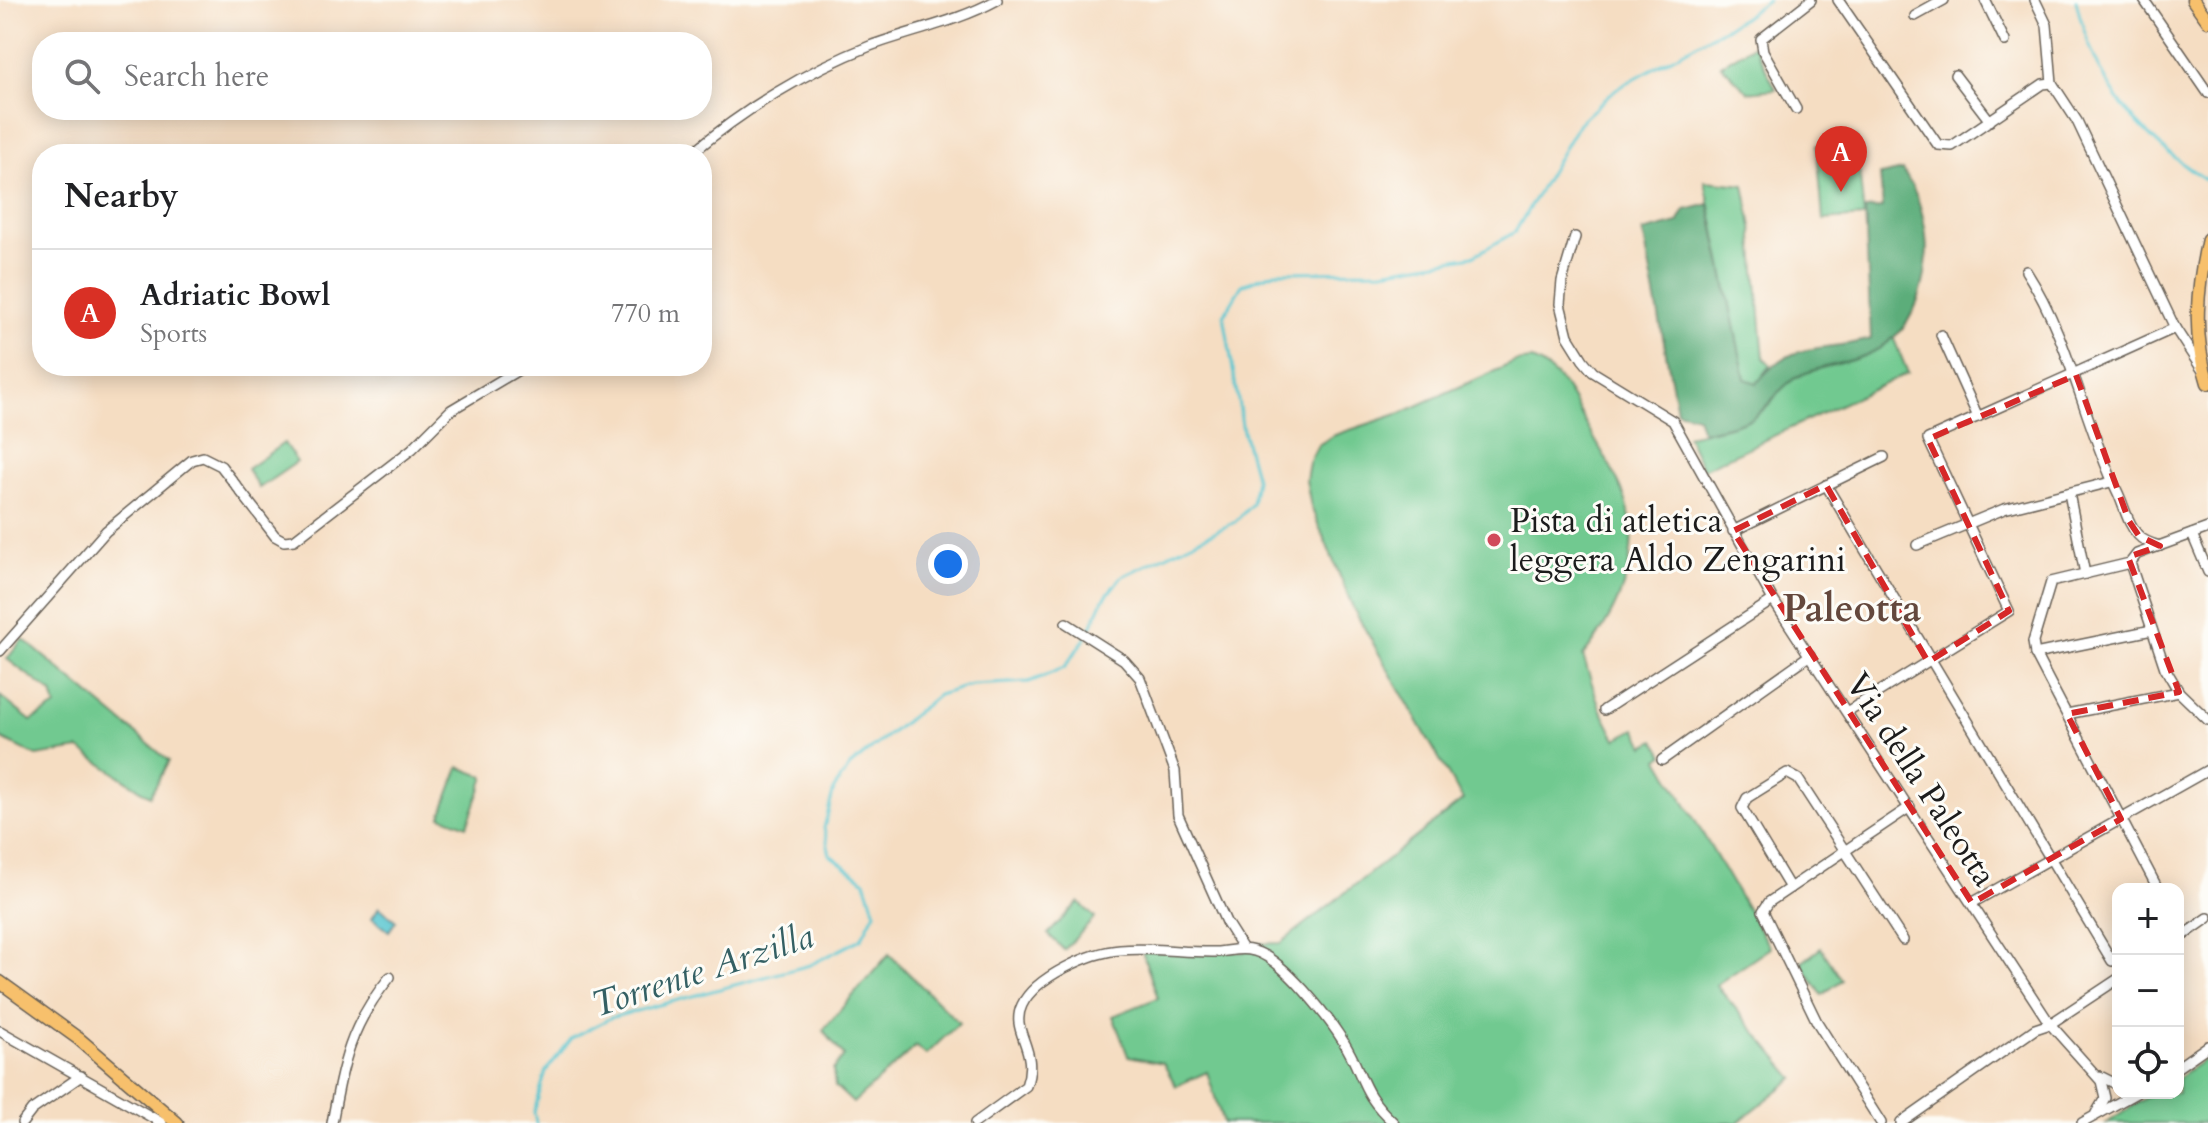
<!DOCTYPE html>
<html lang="en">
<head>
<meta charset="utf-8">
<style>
  :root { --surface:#fff; --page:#f6f6f6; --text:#202124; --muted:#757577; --line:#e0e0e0; --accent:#d93025 }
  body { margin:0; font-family:Cardo,serif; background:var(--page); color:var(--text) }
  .controls { position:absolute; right:24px; bottom:24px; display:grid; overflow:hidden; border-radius:16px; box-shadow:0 4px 20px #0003 }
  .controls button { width:72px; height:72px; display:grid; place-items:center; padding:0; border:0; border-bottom:2px solid var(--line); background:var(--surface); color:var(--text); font:40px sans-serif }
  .you { position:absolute; left:948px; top:564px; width:28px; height:28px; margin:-20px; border:6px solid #fff; border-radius:50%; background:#1a73e8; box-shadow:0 0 0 12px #1a73e833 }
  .badge { display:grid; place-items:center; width:52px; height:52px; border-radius:50%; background:var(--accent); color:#fff; font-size:26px; font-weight:700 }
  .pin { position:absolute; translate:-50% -66px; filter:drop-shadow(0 2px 4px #0008) }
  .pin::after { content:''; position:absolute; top:42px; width:28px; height:24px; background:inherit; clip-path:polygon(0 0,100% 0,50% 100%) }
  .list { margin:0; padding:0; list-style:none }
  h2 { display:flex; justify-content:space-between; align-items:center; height:104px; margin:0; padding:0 32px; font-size:34px }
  h2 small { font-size:26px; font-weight:400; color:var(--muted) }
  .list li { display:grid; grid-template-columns:52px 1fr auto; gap:24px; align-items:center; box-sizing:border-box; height:128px; padding:0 32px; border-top:2px solid var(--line) }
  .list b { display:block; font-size:30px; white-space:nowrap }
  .list p { margin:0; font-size:26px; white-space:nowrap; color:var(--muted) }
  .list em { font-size:26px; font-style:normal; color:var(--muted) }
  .icon { flex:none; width:44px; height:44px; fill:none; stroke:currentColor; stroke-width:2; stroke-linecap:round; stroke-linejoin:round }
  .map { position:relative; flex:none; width:2208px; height:1123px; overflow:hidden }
  .search { position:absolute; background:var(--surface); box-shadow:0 4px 20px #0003; left:32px; top:32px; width:680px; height:88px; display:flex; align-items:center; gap:20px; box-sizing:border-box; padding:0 28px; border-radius:32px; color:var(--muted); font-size:30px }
  .panel { position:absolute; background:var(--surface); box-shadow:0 4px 20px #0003; left:32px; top:144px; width:680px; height:232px; border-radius:32px }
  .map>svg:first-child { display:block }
  .green { fill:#71c990; stroke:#467256; stroke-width:2; fill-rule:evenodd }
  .forest { fill:#5cad7a; stroke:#3c644b; stroke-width:2 }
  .water { fill:#59c6d0; stroke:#3a7176; stroke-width:2 }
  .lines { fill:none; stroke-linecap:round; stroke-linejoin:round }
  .stream { stroke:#59c6d0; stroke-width:3 }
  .minor-casing { stroke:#686056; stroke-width:12 }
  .major-casing { stroke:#686056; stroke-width:15 }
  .minor { stroke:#fff; stroke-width:9 }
  .major { stroke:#f7c06c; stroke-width:12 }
  .marked { fill:none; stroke:#d62828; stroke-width:6; stroke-dasharray:16 10; stroke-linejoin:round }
  .poi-dot { fill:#d1495b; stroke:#fdfcf7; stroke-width:3 }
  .labels { text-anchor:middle; stroke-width:6; stroke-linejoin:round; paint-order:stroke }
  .poi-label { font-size:34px; fill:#1c1c1c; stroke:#fdfcf7; text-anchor:start }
  .street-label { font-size:34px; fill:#1c1c1c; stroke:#fdfcf7 }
  .water-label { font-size:36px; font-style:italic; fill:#346064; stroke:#fdfcf7 }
  .quarter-label { font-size:38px; font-weight:bold; fill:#64483d; stroke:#fdfcf7 }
</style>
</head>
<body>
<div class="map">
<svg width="2208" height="1123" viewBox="0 0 2208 1123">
  <rect width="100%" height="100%" fill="#fdfcf7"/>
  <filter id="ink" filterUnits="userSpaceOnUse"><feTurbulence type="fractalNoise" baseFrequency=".0125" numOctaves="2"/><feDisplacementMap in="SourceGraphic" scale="16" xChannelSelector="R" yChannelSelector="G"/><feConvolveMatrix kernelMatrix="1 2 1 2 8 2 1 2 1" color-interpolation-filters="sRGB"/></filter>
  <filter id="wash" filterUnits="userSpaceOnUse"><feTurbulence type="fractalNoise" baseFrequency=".006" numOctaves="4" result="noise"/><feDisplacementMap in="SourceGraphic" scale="32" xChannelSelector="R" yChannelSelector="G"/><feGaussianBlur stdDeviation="1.8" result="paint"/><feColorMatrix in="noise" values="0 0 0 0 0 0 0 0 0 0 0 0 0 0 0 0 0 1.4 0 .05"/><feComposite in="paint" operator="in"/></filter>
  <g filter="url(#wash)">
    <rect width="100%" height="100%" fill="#f5ddc2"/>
    <g class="green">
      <polygon points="1754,45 1776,89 1748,92 1721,65"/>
      <path d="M 1856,138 L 1864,217 L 1823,220 L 1817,146 ZM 1846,144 L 1853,150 L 1849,165 L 1825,166 L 1824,150 Z"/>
      <polygon points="1845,146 1851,152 1845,157 1846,165 1826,164 1825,151 1835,149 1841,157"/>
      <polygon points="1705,181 1744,185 1752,227 1764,358 1771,365 1757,384 1745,379"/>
      <path d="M 1893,337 L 1908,373 L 1703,469 L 1687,436 C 1707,431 1733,427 1752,418 C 1772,408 1781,382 1803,374 C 1839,360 1859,363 1893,337 Z"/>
      <path d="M 1532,360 C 1561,372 1572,397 1586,424 C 1599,447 1614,470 1624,495 C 1645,552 1619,612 1583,656 L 1600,708 L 1616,739 L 1636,729 L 1645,746 L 1655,740 L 1664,755 L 1659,759 L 1770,948 L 1716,985 L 1794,1078 L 1737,1123 L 1223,1123 L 1207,1072 L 1176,1086 L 1163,1063 L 1128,1056 L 1113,1016 L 1158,998 L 1142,952 L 1245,952 L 1246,944 L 1281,943 L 1463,800 L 1354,610 L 1311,507 L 1306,480 L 1309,462 L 1318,445 L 1335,435 L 1401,413 L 1515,362 Z"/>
      <polygon points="284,443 297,462 259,488 247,469"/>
      <polygon points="23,639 169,761 150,796 79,749 36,756 0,738 0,696 31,721 56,706 52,693 7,659"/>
      <polygon points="459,767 485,777 467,826 441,816"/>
      <polygon points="1079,902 1095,918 1064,950 1048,934"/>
      <polygon points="1821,948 1842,980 1822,995 1801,963"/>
      <polygon points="889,954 959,1023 926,1055 916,1046 853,1103 835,1086 833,1070 844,1056 823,1030"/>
      <polygon points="2208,1057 2208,1123 2107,1123 2153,1093 2178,1093 2178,1077"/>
    </g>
    <path class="forest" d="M 1903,170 C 1908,180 1916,191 1919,203 C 1937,256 1925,327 1871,353 C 1848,364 1823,365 1801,375 C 1781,384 1772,404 1755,416 C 1742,425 1718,427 1702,432 L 1697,416 L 1677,411 L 1643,232 L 1678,223 L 1685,210 L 1709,204 L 1745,379 L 1757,383 C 1792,338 1823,353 1871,339 L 1865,209 L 1883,208 L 1880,175 Z"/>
    <polygon class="water" points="379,907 396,921 389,931 372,918"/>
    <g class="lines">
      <g class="stream">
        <path d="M 2076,0 C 2094,83 2137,136 2208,181"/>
        <polyline points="536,1123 534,1112 546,1071 572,1038 610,1018 810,965 861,939 875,912 865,881 830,855 824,828 834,789 850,766 938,695 972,685 1029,682 1064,668 1087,636 1103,600 1121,577 1235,522 1252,504 1256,479 1243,431 1224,315 1242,285 1276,272 1383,271 1473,256 1515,232 1579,123 1616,89 1743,18 1768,0"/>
      </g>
    </g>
  </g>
  <g filter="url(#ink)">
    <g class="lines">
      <g class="minor-casing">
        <g id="minor">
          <polyline points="1838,0 1938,145 1952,146 2043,84 2052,83"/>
          <polyline points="1985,0 2005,41"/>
          <polyline points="2035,0 2047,25 2052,83 2077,121 2175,328 2203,371"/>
          <polyline points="2144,0 2208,93"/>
          <polyline points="1915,16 1944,0"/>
          <polyline points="1955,75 1990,121"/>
          <polyline points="1796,109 1763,51 1761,39 1811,0"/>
          <path d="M 691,154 C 743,110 806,71 870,46 C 913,30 957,22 997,0"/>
          <polyline points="1575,237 1562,281 1560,304 1568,336 1583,360 1593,372 1673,421 1773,600 2050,1024 2101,1081 2105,1098 2096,1113"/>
          <path d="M 2026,271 C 2070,339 2083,420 2117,491 C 2124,505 2127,523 2138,535 C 2143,541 2152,544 2160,546"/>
          <polyline points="1941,335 1978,417"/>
          <polyline points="1826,485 2112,961"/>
          <polyline points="2069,493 2085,574"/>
          <polyline points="1733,531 1884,457"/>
          <polyline points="2192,534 2208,572"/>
          <polyline points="1917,545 2004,509 2111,482"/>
          <polyline points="2130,563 2165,668 2179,692 2208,720"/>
          <polyline points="1066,623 1124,660 1140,678 1175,771 1178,815 1226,922 1243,949"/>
          <polyline points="0,651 106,531 192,460 203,457 221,466 275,536 284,541 294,540 412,449 451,410 525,366"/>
          <polyline points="2035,654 2152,630"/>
          <polyline points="1604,710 1773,600"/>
          <polyline points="1848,711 2009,611 1928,439 2175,328"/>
          <polyline points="2067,714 2179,692"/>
          <polyline points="1662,760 1810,655"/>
          <polyline points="1790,888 1742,808 1747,798 1787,773 1798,779 1903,940"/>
          <polyline points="2158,889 2035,654 2033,642 2051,582 2130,563 2137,554 2208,528"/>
          <polyline points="1972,903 2208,770"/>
          <polyline points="2178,927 2179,930"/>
          <polyline points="2178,939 2208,918"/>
          <polyline points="0,1031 162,1123"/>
          <polyline points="2178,1067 2208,1046"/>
          <polyline points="2100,1076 2118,1085"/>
          <polyline points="22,1123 32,1110 81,1076"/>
          <path d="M 332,1123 C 343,1063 350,1025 390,977"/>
          <path d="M 975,1123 L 1026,1086 C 1040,1049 1009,1032 1022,1005 C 1035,977 1091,952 1120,950 C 1153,947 1185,953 1218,952 C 1230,951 1242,947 1254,951 C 1282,958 1328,1017 1343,1041 C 1365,1076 1359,1091 1394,1123"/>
          <polyline points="1881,1123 1817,1022 1763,911 1769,902 1910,807"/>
          <polyline points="1901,1123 2035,1029 2050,1024 2118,979"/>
          <polyline points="2082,1123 2136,1093"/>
        </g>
      </g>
      <g class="major-casing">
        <g id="major">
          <polyline points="2193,0 2208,21"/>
          <path d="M 2208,239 C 2197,288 2192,334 2208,383"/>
          <polyline points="0,982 79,1039 177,1123"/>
        </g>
      </g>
      <use href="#minor" class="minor"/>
      <use href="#major" class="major"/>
    </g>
  </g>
  <path class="marked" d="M 2076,375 L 2129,521 L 2139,536 L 2160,546 L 2128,557 L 2179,692 L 2067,714 L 2121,819 L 1972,903 L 1733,531 L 1826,485 L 1928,662 L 2009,611 L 1928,439 Z"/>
  <circle class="poi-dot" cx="1494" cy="540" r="8"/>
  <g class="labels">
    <g class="poi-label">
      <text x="1510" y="532">Pista di atletica<tspan x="1510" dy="39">leggera Aldo Zengarini</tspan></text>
    </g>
    <g class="street-label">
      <text transform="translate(1922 779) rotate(57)" y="12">Via della Paleotta</text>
    </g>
    <g class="water-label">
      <text transform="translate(702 969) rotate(-18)" y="13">Torrente Arzilla</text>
    </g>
    <g class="quarter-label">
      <text x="1852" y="621">Paleotta</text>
    </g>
  </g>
</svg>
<div class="controls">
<button>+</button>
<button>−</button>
<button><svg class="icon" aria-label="locate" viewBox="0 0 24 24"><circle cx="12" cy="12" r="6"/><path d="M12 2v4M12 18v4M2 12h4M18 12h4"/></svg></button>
</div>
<div class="you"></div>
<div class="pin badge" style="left:1841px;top:192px">A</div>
<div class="search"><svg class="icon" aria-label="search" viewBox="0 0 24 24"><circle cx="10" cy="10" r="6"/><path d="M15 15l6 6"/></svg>Search here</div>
<section class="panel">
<h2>Nearby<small></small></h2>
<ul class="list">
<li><span class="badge">A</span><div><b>Adriatic Bowl</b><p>Sports</p></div><em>770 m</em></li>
</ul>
</section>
</div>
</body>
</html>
